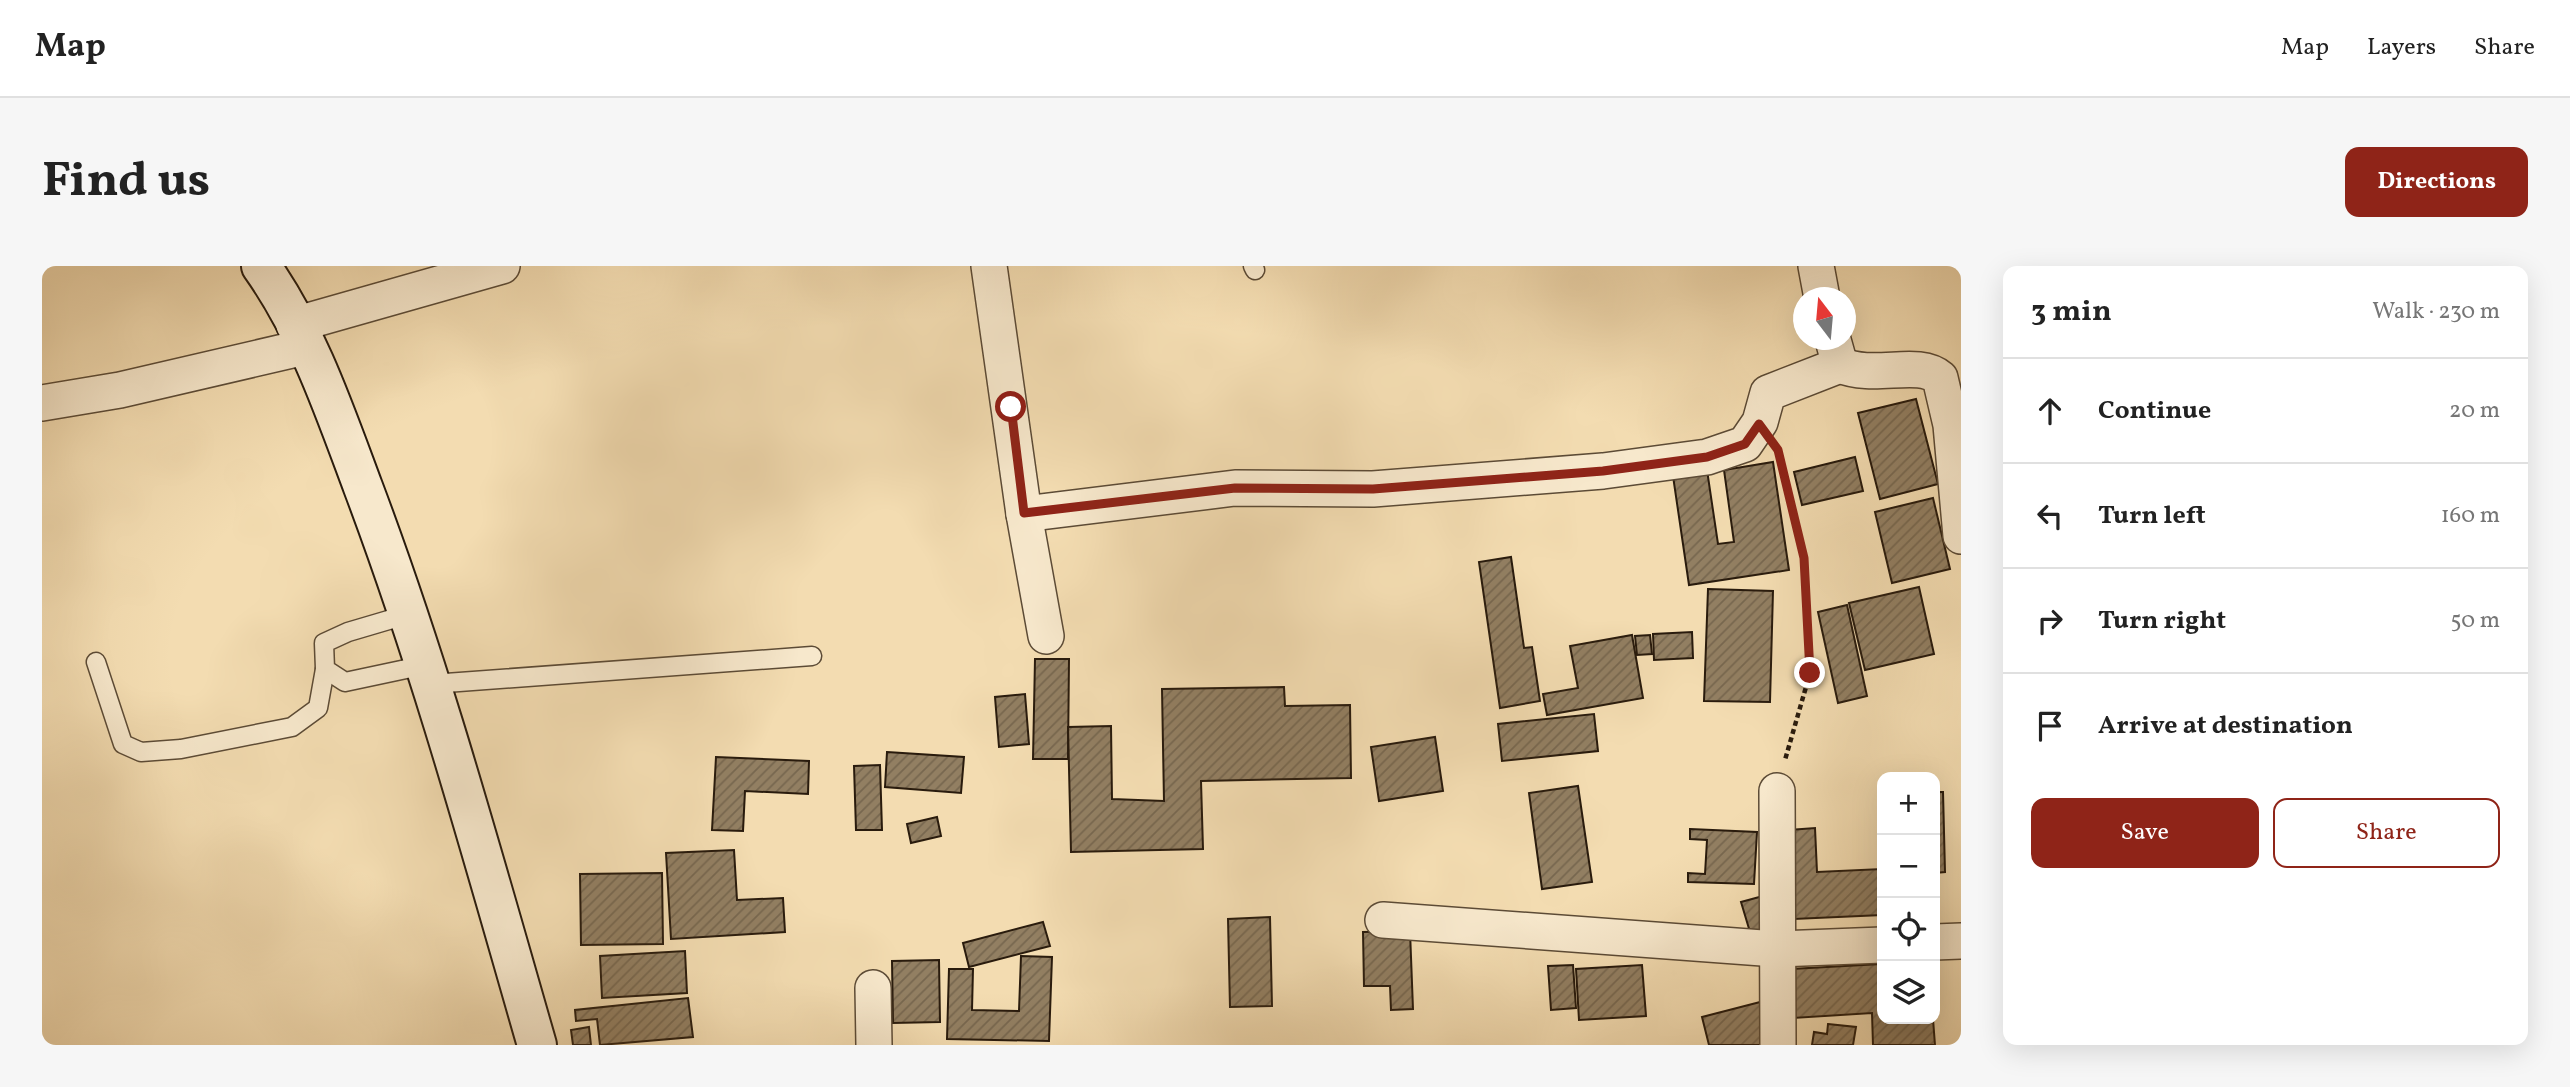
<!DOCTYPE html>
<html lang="en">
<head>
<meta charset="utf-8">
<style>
  :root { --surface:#fff; --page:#f6f6f6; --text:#222; --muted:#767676; --line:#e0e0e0; --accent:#8f2418 }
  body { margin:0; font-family:Vollkorn,serif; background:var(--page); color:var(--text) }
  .controls { position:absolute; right:21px; bottom:21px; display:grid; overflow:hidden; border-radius:14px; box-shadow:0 7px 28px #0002 }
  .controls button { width:63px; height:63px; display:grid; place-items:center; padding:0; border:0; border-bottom:2px solid var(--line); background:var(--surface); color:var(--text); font:35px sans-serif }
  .compass { position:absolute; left:1751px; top:21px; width:63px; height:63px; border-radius:50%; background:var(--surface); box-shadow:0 7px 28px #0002; rotate:344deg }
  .stop { position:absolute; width:21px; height:21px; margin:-16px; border:5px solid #8f2418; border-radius:50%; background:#fff }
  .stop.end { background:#8f2418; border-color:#fff; box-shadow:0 2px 7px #0008 }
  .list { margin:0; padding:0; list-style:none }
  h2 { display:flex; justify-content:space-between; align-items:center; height:91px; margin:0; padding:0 28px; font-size:30px }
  h2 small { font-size:23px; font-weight:400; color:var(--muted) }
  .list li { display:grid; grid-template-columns:46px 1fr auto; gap:21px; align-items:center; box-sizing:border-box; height:105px; padding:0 28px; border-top:2px solid var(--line) }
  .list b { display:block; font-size:26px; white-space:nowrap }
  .list em { font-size:23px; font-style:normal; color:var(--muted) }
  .actions { display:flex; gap:14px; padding:21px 28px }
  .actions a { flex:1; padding:16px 0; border:2px solid var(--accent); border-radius:14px; text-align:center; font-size:24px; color:var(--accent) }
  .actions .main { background:var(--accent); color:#fff }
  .icon { flex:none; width:38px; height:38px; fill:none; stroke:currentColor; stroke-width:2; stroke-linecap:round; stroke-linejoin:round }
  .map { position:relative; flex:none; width:1919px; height:779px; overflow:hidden; border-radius:14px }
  header { display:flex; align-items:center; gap:42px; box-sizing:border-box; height:98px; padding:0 35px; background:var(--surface); border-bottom:2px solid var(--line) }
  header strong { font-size:33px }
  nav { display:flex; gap:38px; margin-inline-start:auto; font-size:24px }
  .intro { display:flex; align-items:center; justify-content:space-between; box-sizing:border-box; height:168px; padding:0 42px }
  h1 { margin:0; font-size:49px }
  .button { padding:18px 32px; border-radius:14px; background:var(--accent); color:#fff; font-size:24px; font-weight:700 }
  main { display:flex; gap:42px; padding:0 42px }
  aside { flex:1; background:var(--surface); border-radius:14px; box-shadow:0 7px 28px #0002 }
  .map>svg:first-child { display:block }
  .building { fill:url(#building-hatch); stroke:#291b0d; stroke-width:2 }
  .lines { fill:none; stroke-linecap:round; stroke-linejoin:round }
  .service-casing { stroke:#5c4b36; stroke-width:21 }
  .minor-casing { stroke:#5c4b36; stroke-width:38 }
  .secondary-casing { stroke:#291b0d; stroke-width:42 }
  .path { stroke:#291b0d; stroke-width:4.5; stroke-dasharray:5 3.5; stroke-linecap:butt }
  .service { stroke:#f7e8cc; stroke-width:18 }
  .minor { stroke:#f7e8cc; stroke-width:35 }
  .secondary { stroke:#f7e8cc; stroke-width:38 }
  .route { stroke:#8f2418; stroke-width:9 }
</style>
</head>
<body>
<header>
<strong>Map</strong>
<nav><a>Map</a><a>Layers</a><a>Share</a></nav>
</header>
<div class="intro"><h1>Find us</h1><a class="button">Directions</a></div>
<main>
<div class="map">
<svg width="1919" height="779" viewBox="0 0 1919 779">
  <defs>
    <pattern id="building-hatch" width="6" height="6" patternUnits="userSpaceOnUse" patternTransform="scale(1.75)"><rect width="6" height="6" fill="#927f62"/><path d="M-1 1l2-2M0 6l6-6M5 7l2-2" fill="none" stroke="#77674f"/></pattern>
  </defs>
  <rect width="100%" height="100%" fill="#f3dcb1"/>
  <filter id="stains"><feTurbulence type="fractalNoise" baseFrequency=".00286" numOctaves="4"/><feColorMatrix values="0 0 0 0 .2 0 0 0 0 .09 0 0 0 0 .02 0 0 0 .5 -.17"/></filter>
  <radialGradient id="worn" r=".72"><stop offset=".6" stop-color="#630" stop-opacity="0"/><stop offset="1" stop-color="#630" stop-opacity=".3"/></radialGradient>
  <g class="building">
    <polygon points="1874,133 1896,218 1838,233 1816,147"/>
    <polygon points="1813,191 1821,225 1760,239 1752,206"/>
    <polygon points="1731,196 1747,304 1647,319 1631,210 1665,204 1676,278 1692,276 1682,204"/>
    <polygon points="1891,232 1908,303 1850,317 1833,246"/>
    <polygon points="1469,291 1482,382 1490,381 1498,435 1458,442 1437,296"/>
    <polygon points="1877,321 1892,388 1823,404 1807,337"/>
    <polygon points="1666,323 1731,325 1728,436 1662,435"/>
    <polygon points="1805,339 1825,430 1796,437 1776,346"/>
    <polygon points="1650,366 1651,392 1612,394 1611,368"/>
    <polygon points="1590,369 1601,432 1505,449 1501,428 1536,422 1528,380"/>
    <polygon points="1608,369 1610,388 1595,389 1593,370"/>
    <polygon points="993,393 1027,393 1026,493 991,493"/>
    <polygon points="1242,421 1243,440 1308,439 1309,512 1159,515 1161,583 1029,586 1026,461 1069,460 1070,533 1122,535 1120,423"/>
    <polygon points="983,428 987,478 957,481 953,431"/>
    <polygon points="1552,448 1556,485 1460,495 1456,458"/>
    <polygon points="1393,471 1401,525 1337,535 1329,481"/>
    <polygon points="845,486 922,491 919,527 843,521"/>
    <polygon points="674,491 767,495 766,528 703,525 701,565 670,564"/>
    <polygon points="838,499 840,564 814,564 812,500"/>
    <polygon points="1536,520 1550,616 1500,623 1487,527"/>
    <polygon points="1893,526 1901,526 1903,606 1893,607"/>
    <polygon points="895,551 899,570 869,577 865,558"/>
    <polygon points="1773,562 1775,606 1840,603 1840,649 1752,653 1747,564"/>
    <polygon points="1648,563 1715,566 1712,618 1646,616 1646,607 1663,608 1665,574 1648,573"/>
    <polygon points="692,584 695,634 741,632 743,666 629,673 624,587"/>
    <polygon points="620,607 621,678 539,679 538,608"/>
    <polygon points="1721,630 1732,670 1711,676 1699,636"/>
    <polygon points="1228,651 1230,740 1188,741 1186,653"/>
    <polygon points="1001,656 1008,680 927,701 921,677"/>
    <polygon points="1368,665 1371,743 1349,744 1348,720 1322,720 1321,666"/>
    <polygon points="643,685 645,727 560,732 558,690"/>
    <polygon points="979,690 1010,691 1007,775 905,773 907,703 931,703 930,744 977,745"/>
    <polygon points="897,694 898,756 851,757 850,695"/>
    <polygon points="1839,698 1840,753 1891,753 1893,779 1831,779 1830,747 1751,752 1749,703"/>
    <polygon points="1531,699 1534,742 1509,744 1506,700"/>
    <polygon points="1600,699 1604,750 1537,754 1534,703"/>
    <polygon points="646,732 651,771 558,779 555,753 534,755 533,744"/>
    <polygon points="1722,735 1733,779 1667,779 1660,751"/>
    <polygon points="1786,758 1814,761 1811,779 1770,779 1772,766 1785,768"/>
    <polygon points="547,761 549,779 531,779 529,764"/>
  </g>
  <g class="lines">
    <g class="service-casing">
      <g id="service">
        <polyline points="1211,0 1213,4"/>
        <polyline points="367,348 306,366 282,377 283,403 303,416 383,399"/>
        <polyline points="54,396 81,478 99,486 139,483 250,461 276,442 283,403"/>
        <polyline points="390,418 770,390"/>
      </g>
    </g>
    <g class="minor-casing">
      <g id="minor">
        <polyline points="947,0 982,248 1004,370"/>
        <polyline points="1774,0 1780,32"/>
        <polyline points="252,59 460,0"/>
        <path d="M 1798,99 C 1833,114 1876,93 1898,112 L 1909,159 L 1919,270"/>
        <polyline points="0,137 78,124 263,81"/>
        <polyline points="982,248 1193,222 1331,223 1561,205 1665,191 1703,178 1718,156 1726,127 1798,99 1791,74"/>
        <polyline points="1735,525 1736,779"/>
        <polyline points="1341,654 1734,683 1840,679"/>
        <polyline points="1893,676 1919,675"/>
        <polyline points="831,722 832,779"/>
      </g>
    </g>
    <g class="secondary-casing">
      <path id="secondary" d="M 219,0 C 266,66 293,146 321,221 C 390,404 441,592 495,779"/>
    </g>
    <polyline class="path" points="1737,188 1762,292 1768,407 1743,494"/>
    <use href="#service" class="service"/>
    <use href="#minor" class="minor"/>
    <use href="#secondary" class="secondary"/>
  </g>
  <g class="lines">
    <polyline class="route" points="969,141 982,247 1193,222 1331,223 1561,205 1665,191 1703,178 1717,158 1736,184 1762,292 1768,407"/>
  </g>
  <rect width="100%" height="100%" filter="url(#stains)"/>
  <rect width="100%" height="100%" fill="url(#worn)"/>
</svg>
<div class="controls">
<button>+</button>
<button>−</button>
<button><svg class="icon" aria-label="locate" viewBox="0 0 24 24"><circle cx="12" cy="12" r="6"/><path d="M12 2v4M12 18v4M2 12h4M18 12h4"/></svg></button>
<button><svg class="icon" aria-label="layers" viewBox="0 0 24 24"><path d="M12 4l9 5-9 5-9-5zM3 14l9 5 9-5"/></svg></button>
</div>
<svg class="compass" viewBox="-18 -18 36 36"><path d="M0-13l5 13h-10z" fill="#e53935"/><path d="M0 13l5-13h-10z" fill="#767676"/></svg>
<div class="stop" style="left:969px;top:141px"></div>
<div class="stop end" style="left:1768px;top:407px"></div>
</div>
<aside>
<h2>3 min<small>Walk · 230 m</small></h2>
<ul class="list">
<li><svg class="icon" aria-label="ahead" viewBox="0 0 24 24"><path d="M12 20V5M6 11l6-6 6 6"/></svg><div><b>Continue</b></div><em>20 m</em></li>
<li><svg class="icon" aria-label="left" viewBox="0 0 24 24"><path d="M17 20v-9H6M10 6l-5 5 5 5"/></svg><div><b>Turn left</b></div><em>160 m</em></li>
<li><svg class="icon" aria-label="right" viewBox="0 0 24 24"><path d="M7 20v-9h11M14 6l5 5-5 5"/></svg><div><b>Turn right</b></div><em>50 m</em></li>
<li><svg class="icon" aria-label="arrive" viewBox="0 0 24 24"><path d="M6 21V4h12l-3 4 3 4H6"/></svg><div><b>Arrive at destination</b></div></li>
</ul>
<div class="actions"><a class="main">Save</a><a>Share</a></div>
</aside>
</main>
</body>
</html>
